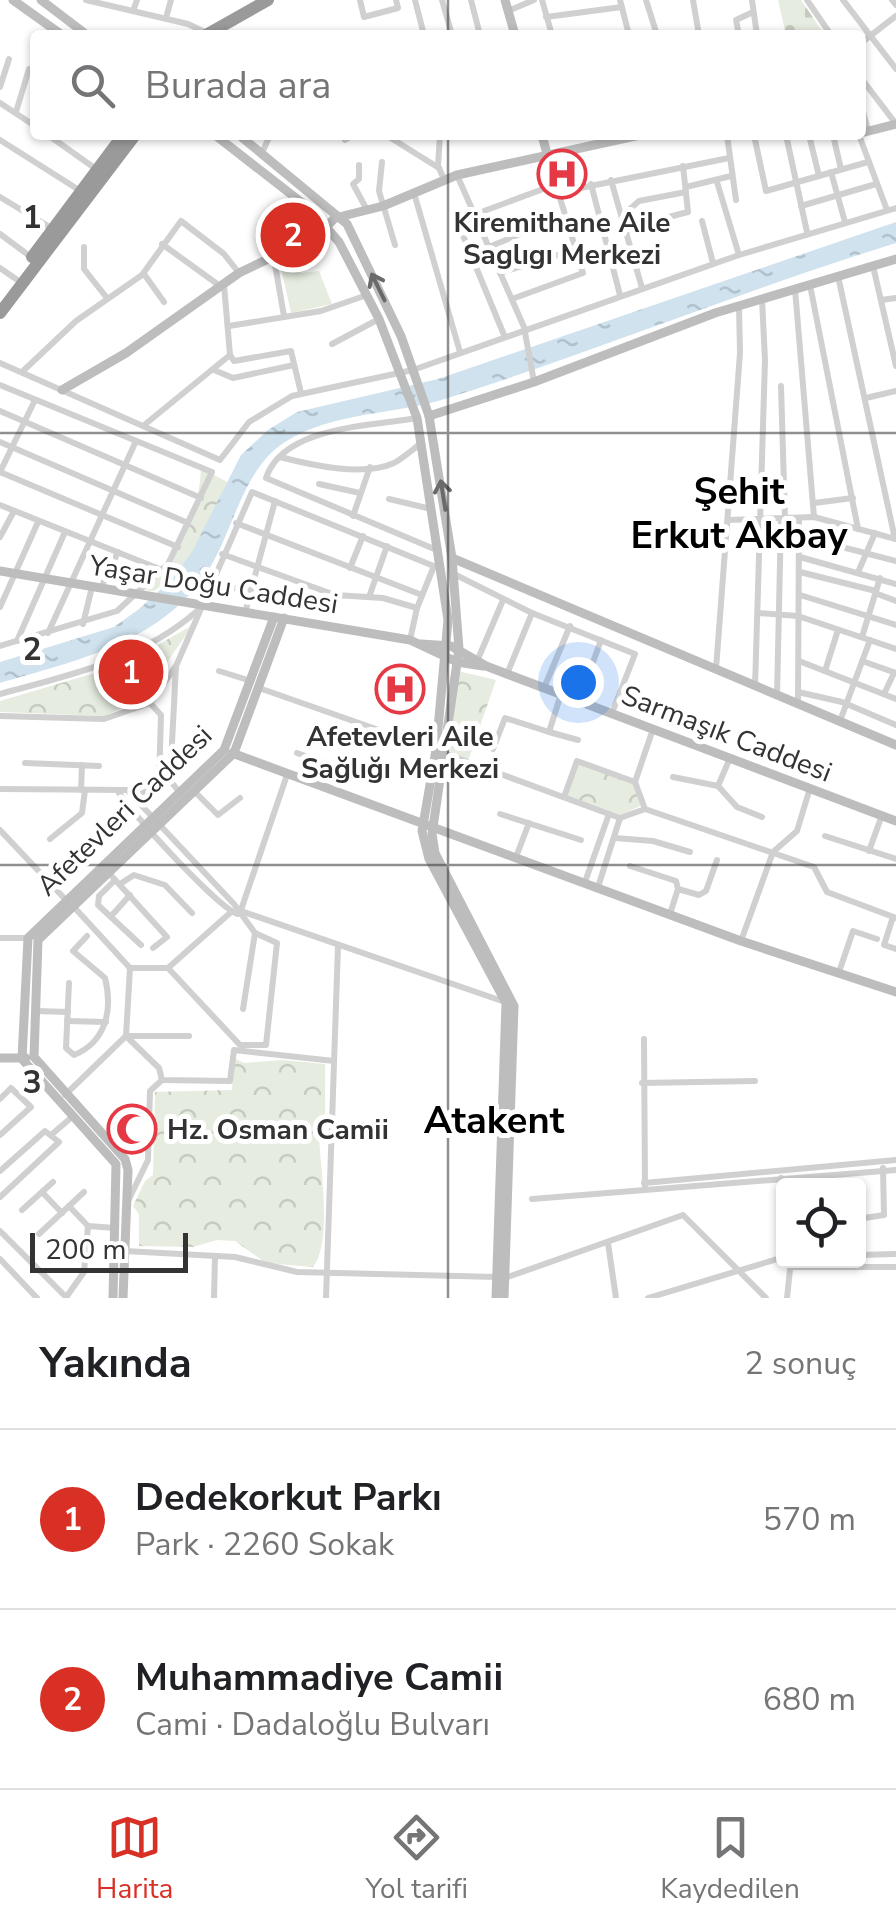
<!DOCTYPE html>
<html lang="tr">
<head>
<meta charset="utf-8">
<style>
  :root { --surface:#fff; --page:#f6f6f6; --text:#202124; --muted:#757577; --line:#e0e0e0; --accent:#d93025 }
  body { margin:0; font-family:"Nunito Sans",sans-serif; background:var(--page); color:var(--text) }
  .controls { position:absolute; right:30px; bottom:30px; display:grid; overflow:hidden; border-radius:10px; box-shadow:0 2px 8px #0004 }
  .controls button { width:90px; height:90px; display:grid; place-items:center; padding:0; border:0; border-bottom:2px solid var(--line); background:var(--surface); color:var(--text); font:50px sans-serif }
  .scale { position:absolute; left:30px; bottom:25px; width:158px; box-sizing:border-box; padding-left:10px; border:5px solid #333; border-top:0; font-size:28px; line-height:35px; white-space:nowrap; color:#333; -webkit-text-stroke:8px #fff; paint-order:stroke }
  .you { position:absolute; left:578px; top:682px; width:35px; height:35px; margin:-25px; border:8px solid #fff; border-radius:50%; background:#1a73e8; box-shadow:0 0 0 15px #1a73e833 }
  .badge { display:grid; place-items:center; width:65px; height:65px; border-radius:50%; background:var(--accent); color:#fff; font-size:32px; font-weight:700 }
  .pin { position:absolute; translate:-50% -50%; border:5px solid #fff; box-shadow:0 2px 10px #0006 }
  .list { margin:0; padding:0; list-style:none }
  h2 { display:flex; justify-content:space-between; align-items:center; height:130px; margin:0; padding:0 40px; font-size:42px }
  h2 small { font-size:32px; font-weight:400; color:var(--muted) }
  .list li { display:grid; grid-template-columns:65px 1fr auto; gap:30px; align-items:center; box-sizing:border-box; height:180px; padding:0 40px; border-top:2px solid var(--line) }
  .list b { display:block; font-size:38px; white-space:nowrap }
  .list p { margin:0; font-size:32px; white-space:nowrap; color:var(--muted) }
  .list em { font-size:32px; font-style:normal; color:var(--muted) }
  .icon { flex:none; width:55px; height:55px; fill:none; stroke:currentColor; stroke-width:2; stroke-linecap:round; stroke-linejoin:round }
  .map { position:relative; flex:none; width:896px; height:1298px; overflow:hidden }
  .search { position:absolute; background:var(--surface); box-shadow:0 2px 8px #0004; left:30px; right:30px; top:30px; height:110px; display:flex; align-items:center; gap:25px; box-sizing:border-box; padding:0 35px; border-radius:10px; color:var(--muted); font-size:38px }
  .sheet { height:490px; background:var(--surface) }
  nav { display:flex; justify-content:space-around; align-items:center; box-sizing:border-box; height:140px; border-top:2px solid var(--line); background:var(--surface); font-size:28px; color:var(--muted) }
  nav a { display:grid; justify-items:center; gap:5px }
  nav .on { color:var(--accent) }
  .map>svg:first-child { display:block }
  .grass { fill:#e6ecdf }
  .forest { fill:url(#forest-crowns) }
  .cemetery { fill:url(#cemetery-stones) }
  .water { fill:url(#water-ripples) }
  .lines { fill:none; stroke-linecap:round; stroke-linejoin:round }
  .street { stroke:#d0d0d0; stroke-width:6 }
  .secondary { stroke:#bdbdbd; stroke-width:9 }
  .highway { stroke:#9a9a9a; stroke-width:12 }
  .oneway { stroke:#6a6a6a }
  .grid { fill:none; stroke:#333; stroke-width:2.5; stroke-opacity:0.55 }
  .labels { text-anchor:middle; stroke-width:10; stroke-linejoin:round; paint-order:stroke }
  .poi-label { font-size:28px; font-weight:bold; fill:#333; stroke:#fff }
  .street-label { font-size:28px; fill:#333; stroke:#fff }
  .district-label { font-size:38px; font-weight:bold; fill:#000; stroke:#fff }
  .grid-label { font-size:32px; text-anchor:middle; font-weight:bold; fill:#333; stroke:#fff; stroke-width:10; stroke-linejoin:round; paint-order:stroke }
</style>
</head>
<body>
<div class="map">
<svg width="896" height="1298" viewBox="0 0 896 1298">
  <defs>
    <pattern id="forest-crowns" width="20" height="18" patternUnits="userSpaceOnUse" patternTransform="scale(2.5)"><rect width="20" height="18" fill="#e6ecdf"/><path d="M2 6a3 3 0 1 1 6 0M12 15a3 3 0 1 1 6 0" fill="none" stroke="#c6cbc0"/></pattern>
    <pattern id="cemetery-stones" width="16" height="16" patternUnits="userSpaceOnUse" patternTransform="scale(2.5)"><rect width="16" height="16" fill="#e6ecdf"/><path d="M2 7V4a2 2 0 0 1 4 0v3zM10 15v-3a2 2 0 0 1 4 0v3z" fill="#c6cbc0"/></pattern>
    <pattern id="water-ripples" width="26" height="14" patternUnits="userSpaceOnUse" patternTransform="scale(2.5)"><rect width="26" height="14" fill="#cfe2ee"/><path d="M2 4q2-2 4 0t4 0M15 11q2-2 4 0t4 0" fill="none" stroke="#b2c2cd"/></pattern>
  </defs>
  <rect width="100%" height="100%" fill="#fff"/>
  <polygon class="grass" points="290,253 301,273 319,271 332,304 291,313 279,259"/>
  <g class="forest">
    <path d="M 201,468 L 229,483 C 209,525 194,565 154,591 L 145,590 C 175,556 200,514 201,468 Z"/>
    <polygon points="193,625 142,698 105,716 0,712 0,701 122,665"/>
    <polygon points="458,671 496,680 468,761 450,752"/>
    <polygon points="578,764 632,782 642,805 621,815 567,796"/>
    <path d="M 234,1058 L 244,1063 L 282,1060 L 325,1064 L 325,1129 L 319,1135 C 320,1168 333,1241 313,1267 L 266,1263 L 235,1241 L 217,1240 L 193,1247 L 139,1246 L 139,1214 L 133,1206 L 145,1181 L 153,1175 L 155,1092 L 232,1090 Z"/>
  </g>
  <polygon class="cemetery" points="778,0 801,0 825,35 786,35"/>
  <path class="water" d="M 896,222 L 896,243 C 744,290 597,351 445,399 C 392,415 332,412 285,442 C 245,467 234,526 212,564 C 168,641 78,660 0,683 L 0,662 L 114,627 L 139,609 L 170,581 L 192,552 L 241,455 L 268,430 L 297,412 L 438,379 Z"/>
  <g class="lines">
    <g class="street">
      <polyline points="86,0 188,24 207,33"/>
      <polyline points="360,0 364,17 398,8 396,0"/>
      <polyline points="415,0 424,35"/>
      <polyline points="442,0 452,35"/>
      <polyline points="471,0 480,35"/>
      <polyline points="542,0 552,35"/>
      <polyline points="620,0 629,35"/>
      <polyline points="646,0 657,35"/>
      <polyline points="693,0 699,35"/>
      <polyline points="752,0 757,35"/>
      <polyline points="807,0 831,35"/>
      <polyline points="843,0 896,69"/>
      <polyline points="892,0 896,5"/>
      <polyline points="133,11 137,0"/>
      <polyline points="508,11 534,0"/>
      <polyline points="546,17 622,7"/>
      <polyline points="166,18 171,0"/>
      <polyline points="739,35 736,20 753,12"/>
      <polyline points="861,43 896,16"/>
      <polyline points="861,78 896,124"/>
      <polyline points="0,87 9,59"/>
      <polyline points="0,103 35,126"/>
      <polyline points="861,104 868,131"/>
      <polyline points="16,112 29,69"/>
      <polyline points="48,135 96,169"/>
      <polyline points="386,135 439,168"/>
      <polyline points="440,135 438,166 444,179"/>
      <polyline points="727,135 736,200"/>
      <polyline points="754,135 766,191 868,162"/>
      <polyline points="786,135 807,232"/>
      <polyline points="809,135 819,176"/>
      <polyline points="833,135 841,169"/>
      <polyline points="859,135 887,210"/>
      <polyline points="440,136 460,135"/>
      <polyline points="0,140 79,190"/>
      <polyline points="345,140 352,135"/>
      <polyline points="262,153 270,135"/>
      <polyline points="382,162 379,191 395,245"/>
      <polyline points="359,165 359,179 353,184 367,210"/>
      <polyline points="831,172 845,222"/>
      <polyline points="457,175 524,327 534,382"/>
      <polyline points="611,180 642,288"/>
      <polyline points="717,182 739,255"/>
      <polyline points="591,184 620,295"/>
      <polyline points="686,187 731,176"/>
      <polyline points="414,193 460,352"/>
      <polyline points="556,193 729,158"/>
      <polyline points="0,197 53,229"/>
      <polyline points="801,206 876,184"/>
      <polyline points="623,215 639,201 686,192"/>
      <polyline points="702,221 713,263"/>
      <polyline points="626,228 688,212 683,166"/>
      <polyline points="0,234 31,257"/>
      <polyline points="162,244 220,286"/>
      <polyline points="84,247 84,269 107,298"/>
      <polyline points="489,247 563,216"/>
      <polyline points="274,259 284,316"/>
      <polyline points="873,266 896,366"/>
      <polyline points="0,268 16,279"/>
      <polyline points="500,273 573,250"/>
      <polyline points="144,274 164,302"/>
      <polyline points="838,276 895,539"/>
      <polyline points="810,285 858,529"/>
      <polyline points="795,289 814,517"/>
      <polyline points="512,299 583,273 547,156"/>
      <polyline points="881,300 896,298"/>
      <polyline points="229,326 321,311 367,295"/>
      <polyline points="504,335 457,221 554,185"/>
      <polyline points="332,344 379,319"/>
      <polyline points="230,355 234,361 291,351 301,393"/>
      <polyline points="0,363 220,460 249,422 292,396 413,370 739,255 896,208"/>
      <polyline points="214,370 233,378 294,365"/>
      <polyline points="22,372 76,321 142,275 181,221 224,254 239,273"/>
      <polyline points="0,385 212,472 168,564 117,611 0,646"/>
      <polyline points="781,386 785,519"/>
      <polyline points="866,398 896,391"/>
      <polyline points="0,411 201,498"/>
      <path d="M 417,418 C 372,426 283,426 266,478 L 439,551"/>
      <polyline points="143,426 230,355 224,285"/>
      <polyline points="0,442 188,523"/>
      <path d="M 280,457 C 311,465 363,477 394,463 C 403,458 412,450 420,444"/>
      <polyline points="0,472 178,547"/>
      <polyline points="0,472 35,400"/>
      <polyline points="319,484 360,493"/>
      <polyline points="389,499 431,509"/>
      <polyline points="814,503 853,498"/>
      <polyline points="0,505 162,570"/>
      <polyline points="353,516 370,467"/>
      <polyline points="728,520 814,517 896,539"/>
      <polyline points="236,523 422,595"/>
      <polyline points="800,536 896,561"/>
      <polyline points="0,537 14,511"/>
      <polyline points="222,554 335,595 383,598 417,608"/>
      <polyline points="800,557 896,584"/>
      <polyline points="350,568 363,536"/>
      <polyline points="859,570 875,533"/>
      <polyline points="800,572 876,591"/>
      <polyline points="454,574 532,613 635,654 612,713"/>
      <polyline points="211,582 250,592"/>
      <polyline points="101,588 118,552"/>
      <polyline points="875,593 896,601"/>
      <polyline points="800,595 896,625"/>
      <polyline points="369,597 387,546"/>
      <polyline points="0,607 38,522"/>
      <polyline points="245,613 275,501"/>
      <polyline points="759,613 798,616 896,649"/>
      <polyline points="83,624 92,587"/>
      <polyline points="48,633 136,441"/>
      <polyline points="862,637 880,578"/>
      <polyline points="410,640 417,608 434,566"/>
      <polyline points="17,641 65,532"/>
      <polyline points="478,659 503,600"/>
      <polyline points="799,661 896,699"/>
      <polyline points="862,661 896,673"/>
      <polyline points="176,667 170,780 179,792"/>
      <polyline points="716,669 740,353 739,306"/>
      <polyline points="219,671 251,681"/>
      <polyline points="825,671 838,630"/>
      <polyline points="507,674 532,613"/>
      <polyline points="755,687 765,360 762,299"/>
      <polyline points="259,688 436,750"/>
      <polyline points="544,688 570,626"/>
      <polyline points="798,692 842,702 896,725"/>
      <path d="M 0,694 C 69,675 142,660 197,611"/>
      <polyline points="884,694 894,673"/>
      <polyline points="777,696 781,519"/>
      <polyline points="579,701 601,640"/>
      <polyline points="798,704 799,518"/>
      <polyline points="0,716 104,719 150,703 176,666 252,492 441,569"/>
      <polyline points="840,721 870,640"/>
      <polyline points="549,732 578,740"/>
      <polyline points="493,749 505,718 549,732 561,694"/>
      <polyline points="297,753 338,768"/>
      <polyline points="446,754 620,818 645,809 814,867 827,892 896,918"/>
      <polyline points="730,758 718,786 737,807 762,817"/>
      <polyline points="25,763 99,766"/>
      <polyline points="673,777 718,786"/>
      <polyline points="635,782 653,729"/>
      <polyline points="314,784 322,762"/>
      <polyline points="0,789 127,790 234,904 255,933 277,943 266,1045 240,1045 168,968"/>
      <polyline points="81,790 82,765"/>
      <path d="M 118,791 C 128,810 221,911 238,914"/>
      <polyline points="194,791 218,815 240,798"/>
      <polyline points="564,797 577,761 635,782 645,809"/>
      <polyline points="135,798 159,783 161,715 150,703"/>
      <polyline points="500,814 581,840"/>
      <polyline points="0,830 65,899"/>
      <polyline points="825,836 896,859"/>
      <polyline points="615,838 653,841 690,852"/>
      <polyline points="50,839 82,813 85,790"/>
      <polyline points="869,851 882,815"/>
      <polyline points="516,857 529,823"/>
      <polyline points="630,866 676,881 678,889 699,895 706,891 717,860"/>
      <polyline points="108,872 167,937 153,948"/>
      <polyline points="115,880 99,896 98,905 141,945"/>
      <polyline points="585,882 609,814"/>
      <polyline points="120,884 134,875 165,885 192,913"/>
      <polyline points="598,887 620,818"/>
      <polyline points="73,906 130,968 168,968"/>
      <polyline points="238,910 505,1002"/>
      <polyline points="241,910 287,775"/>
      <polyline points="113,914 130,895"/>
      <polyline points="670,914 678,889"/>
      <polyline points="893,917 884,945 896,949"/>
      <polyline points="0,938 28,938"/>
      <polyline points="741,941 773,852 797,831 810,788"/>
      <polyline points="168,968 230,913"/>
      <polyline points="839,972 853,931 877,939"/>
      <path d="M 69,983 L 66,1048 L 74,1055 C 106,1042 113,1010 105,978 L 73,951 L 87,936"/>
      <polyline points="243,1009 255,933"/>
      <polyline points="36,1011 68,1012"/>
      <polyline points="67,1021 106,1022"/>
      <polyline points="126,1036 159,1068 162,1080 230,1081 234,1050 334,1061"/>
      <polyline points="127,1036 189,1036"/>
      <polyline points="644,1039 645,1187"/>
      <polyline points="642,1083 755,1081"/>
      <polyline points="65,1095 126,1036 130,968"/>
      <polyline points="0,1099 11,1088 31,1107 0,1135"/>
      <polyline points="51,1135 72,1117"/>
      <polyline points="0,1171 45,1131 59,1142 0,1197"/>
      <polyline points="781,1178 784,1221"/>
      <polyline points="644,1183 896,1160"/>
      <polyline points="42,1192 62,1213"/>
      <polyline points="129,1199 148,1160 150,1091 162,1080"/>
      <polyline points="532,1199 896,1170"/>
      <polyline points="69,1206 88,1226 115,1228"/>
      <polyline points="22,1210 53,1182"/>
      <polyline points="858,1219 884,1215 883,1168"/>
      <polyline points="0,1231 67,1298"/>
      <polyline points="39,1234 84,1192"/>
      <polyline points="608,1243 616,1298"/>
      <polyline points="125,1251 235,1257 297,1272 497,1277"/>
      <polyline points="858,1255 896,1254"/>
      <polyline points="0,1259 37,1298"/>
      <polyline points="790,1267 896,1267"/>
      <polyline points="505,1278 683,1215 766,1298"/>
      <polyline points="67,1296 84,1272 88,1226"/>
      <polyline points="214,1298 215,1256"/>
      <polyline points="326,1298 338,946"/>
      <polyline points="648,1298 784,1257"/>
      <polyline points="787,1298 791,1260"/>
    </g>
    <g class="secondary">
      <polyline points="13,0 62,35"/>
      <polyline points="41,0 87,35"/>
      <polyline points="505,0 515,35"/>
      <polyline points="861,133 896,124"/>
      <polyline points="215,135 310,209 339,242 379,319 417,418 448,620 436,750 422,831 429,859 506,1003 496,1298"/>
      <polyline points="239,135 347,224 401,336 429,416 452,558 459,649 432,834 435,853 514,1006 504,1298"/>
      <polyline points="542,135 547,154"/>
      <polyline points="62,390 126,353 239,273 318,235 335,218 383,206 457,175 640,135"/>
      <polyline points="429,416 534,382 715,313 896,259"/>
      <polyline points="452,558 896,745"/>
      <polyline points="0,571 410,640 457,662 483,666"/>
      <polyline points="421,644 451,646 486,666 896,821"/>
      <polyline points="232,753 741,941 896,992"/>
      <polyline points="0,1058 26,1058"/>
      <polyline points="113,1298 116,1164 22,1059 28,938 224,750 274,617"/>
      <polyline points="123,1298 128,1170 125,1159 34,1057 38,940 234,753 284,618"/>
    </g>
    <g class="highway">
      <polyline points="206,35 268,0"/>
      <polyline points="32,257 123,135"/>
      <polyline points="0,313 135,135"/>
    </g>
  </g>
  <defs><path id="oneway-shaft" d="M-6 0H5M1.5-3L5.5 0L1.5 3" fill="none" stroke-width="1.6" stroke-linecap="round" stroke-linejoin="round" transform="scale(2.5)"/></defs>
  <g class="oneway">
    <use href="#oneway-shaft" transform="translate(378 287) rotate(-116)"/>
    <use href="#oneway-shaft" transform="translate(443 495) rotate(-99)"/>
  </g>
  <path class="grid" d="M 448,0 L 448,35M 448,135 L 448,1298M 0,433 L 896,433M 0,865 L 896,865"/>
  <defs>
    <g id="hospital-ring" transform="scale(2.5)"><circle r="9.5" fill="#fff" stroke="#e63946" stroke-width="1.5"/><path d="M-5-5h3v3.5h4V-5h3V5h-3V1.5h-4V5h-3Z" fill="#e63946"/></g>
    <g id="mosque-ring" transform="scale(2.5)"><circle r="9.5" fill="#fff" stroke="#e63946" stroke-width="1.5"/><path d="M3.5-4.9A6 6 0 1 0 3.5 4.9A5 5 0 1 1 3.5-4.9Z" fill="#e63946"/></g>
  </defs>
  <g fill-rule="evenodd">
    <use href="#hospital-ring" x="562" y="174"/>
    <use href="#hospital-ring" x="400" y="689"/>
    <use href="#mosque-ring" x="132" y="1129"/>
  </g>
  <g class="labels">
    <g class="poi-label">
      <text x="562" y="232">Kiremithane Aile<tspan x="562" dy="32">Saglıgı Merkezi</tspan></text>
      <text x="400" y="746">Afetevleri Aile<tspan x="400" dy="32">Sağlığı Merkezi</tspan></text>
      <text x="167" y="1139" text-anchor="start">Hz. Osman Camii</text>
    </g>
    <g class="street-label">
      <text transform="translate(214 584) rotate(9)" y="10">Yaşar Doğu Caddesi</text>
      <text transform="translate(727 733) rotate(21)" y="10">Sarmaşık Caddesi</text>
      <text transform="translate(124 810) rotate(-44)" y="10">Afetevleri Caddesi</text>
    </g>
    <g class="district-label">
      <text x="739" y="504">Şehit<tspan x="739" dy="44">Erkut Akbay</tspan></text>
      <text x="494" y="1133">Atakent</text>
    </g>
  </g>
  <g class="grid-label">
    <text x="32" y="228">1</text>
    <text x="32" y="660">2</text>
    <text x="32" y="1093">3</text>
  </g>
</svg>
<div class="controls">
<button><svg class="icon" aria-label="locate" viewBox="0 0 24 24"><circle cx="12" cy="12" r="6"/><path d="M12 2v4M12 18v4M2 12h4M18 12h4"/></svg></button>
</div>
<div class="scale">200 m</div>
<div class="you"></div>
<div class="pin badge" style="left:131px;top:672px">1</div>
<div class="pin badge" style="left:293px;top:235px">2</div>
<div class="search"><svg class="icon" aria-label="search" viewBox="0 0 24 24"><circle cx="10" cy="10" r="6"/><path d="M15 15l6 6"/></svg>Burada ara</div>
</div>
<section class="sheet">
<h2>Yakında<small>2 sonuç</small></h2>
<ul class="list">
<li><span class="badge">1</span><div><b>Dedekorkut Parkı</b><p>Park · 2260 Sokak</p></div><em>570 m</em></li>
<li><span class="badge">2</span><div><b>Muhammadiye Camii</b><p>Cami · Dadaloğlu Bulvarı</p></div><em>680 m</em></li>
</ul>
</section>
<nav>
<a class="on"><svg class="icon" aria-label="map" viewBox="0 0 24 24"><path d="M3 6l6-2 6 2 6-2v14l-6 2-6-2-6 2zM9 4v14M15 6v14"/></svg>Harita</a>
<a><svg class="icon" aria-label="directions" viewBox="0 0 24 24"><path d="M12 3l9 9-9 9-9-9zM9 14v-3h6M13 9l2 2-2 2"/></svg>Yol tarifi</a>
<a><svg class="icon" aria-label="saved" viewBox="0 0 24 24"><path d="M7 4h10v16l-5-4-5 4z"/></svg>Kaydedilen</a>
</nav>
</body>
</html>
